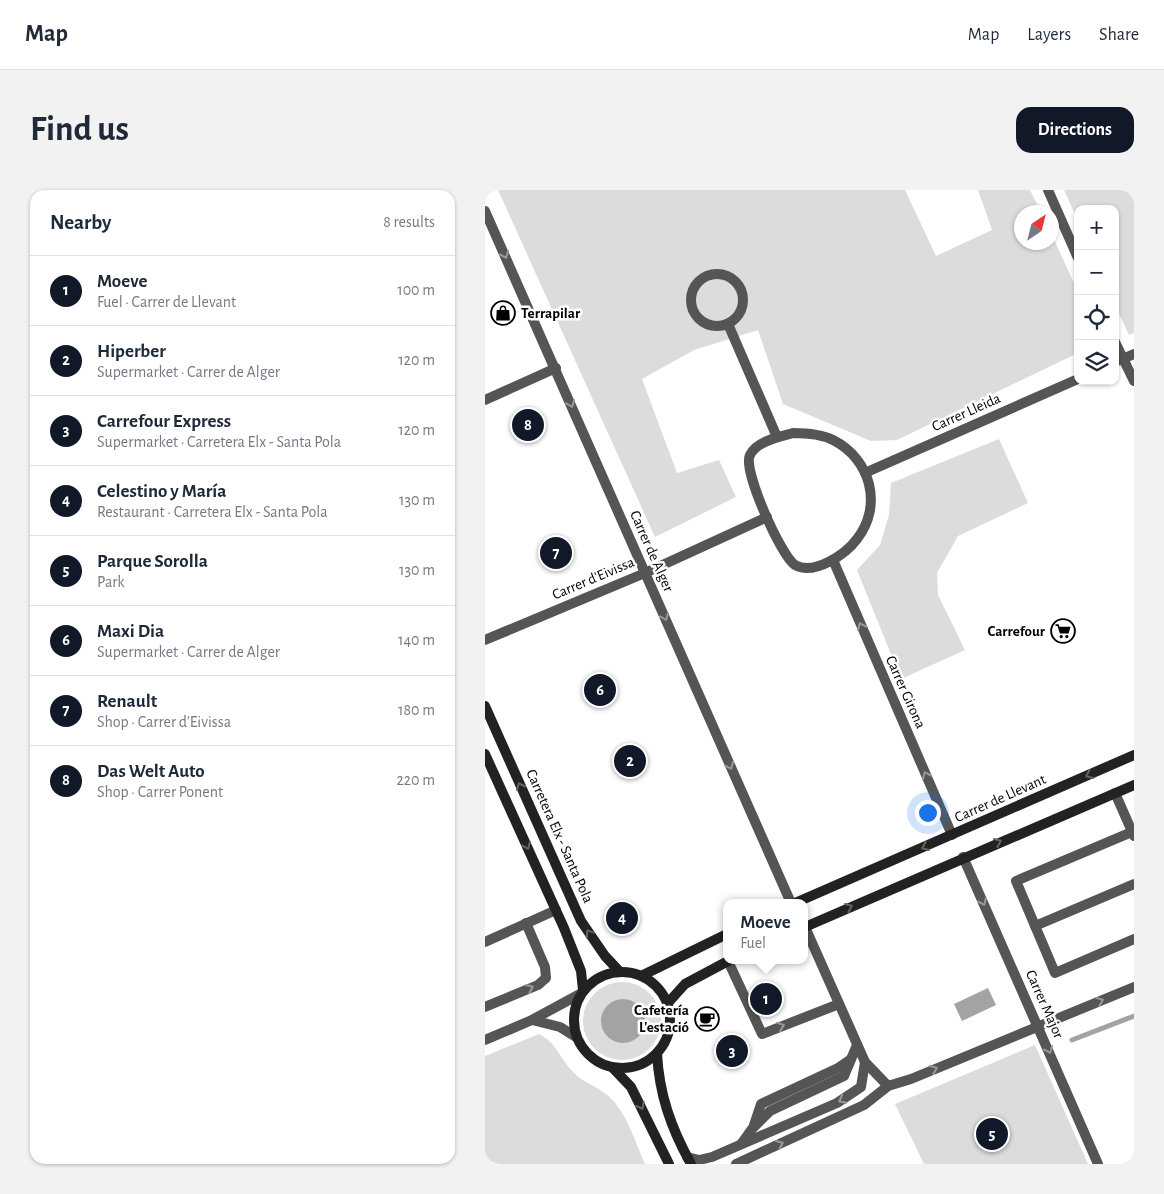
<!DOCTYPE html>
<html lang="en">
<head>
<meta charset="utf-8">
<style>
  :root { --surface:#fff; --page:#f2f2f3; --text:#1f2937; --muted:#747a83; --line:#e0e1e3; --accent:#111827 }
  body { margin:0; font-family:"Alegreya Sans",sans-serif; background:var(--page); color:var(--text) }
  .controls { position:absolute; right:15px; top:15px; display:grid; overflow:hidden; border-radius:10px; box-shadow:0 1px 4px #0004 }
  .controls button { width:45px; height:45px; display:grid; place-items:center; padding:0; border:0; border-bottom:1px solid var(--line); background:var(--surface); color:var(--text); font:25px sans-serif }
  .compass { position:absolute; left:529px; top:15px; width:45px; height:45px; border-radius:50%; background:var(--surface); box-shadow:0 1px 4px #0004; rotate:35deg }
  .you { position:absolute; left:442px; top:622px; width:18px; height:18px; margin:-12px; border:4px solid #fff; border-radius:50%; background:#1a73e8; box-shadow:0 0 0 8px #1a73e833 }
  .badge { display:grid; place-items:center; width:32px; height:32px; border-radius:50%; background:var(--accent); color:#fff; font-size:16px; font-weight:700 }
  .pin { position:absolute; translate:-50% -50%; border:2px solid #fff; box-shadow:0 1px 5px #0006 }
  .popup { position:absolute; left:238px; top:709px; width:85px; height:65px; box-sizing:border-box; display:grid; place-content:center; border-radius:10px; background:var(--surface); filter:drop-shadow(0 1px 4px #0005); font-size:16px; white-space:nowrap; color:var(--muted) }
  .popup b { font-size:19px; color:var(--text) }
  .popup::after { content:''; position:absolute; left:50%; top:100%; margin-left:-10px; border:10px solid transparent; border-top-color:var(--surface) }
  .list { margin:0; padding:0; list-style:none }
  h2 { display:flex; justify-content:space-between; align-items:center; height:65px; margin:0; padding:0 20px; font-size:21px }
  h2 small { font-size:16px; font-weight:400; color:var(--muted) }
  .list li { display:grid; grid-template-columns:32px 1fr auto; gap:15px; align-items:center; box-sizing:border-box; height:70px; padding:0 20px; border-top:1px solid var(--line) }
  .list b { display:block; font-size:19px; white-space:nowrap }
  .list p { margin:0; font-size:16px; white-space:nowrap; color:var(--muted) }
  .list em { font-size:16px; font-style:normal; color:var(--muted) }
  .icon { flex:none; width:28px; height:28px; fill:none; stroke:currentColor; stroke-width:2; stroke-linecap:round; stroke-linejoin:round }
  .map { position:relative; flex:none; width:649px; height:974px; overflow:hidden; border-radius:15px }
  header { display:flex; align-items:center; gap:30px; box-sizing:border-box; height:70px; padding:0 25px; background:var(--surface); border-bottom:1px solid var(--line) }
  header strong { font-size:24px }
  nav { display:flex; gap:28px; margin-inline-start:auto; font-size:18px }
  .intro { display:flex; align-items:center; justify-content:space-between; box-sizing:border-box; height:120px; padding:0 30px }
  h1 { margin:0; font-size:35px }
  .button { padding:12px 22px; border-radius:15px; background:var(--accent); color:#fff; font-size:18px; font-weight:700 }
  main { display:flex; gap:30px; padding:0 30px }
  aside { flex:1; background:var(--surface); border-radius:15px; box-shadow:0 1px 4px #0004 }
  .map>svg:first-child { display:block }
  .green { fill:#dcdcdc }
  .water { fill:#a3a3a3 }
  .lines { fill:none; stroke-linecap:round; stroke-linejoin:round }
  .stream { stroke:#a3a3a3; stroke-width:5 }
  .service { stroke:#555; stroke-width:10 }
  .minor { stroke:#555; stroke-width:10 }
  .tertiary { stroke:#555; stroke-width:10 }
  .secondary { stroke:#222; stroke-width:10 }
  .oneway { stroke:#999 }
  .oneway2 { stroke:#646464 }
  .labels { text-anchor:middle; stroke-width:5; stroke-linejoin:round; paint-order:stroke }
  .poi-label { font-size:15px; font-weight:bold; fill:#000; stroke:#fff; text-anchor:end }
  .street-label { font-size:15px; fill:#000; stroke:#fff }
</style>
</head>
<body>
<header>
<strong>Map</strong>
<nav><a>Map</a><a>Layers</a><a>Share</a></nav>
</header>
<div class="intro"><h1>Find us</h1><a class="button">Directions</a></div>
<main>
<aside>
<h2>Nearby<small>8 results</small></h2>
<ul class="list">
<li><span class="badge">1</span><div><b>Moeve</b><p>Fuel · Carrer de Llevant</p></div><em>100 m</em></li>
<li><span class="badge">2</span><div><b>Hiperber</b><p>Supermarket · Carrer de Alger</p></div><em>120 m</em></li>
<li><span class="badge">3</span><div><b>Carrefour Express</b><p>Supermarket · Carretera Elx - Santa Pola</p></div><em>120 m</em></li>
<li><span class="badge">4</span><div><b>Celestino y María</b><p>Restaurant · Carretera Elx - Santa Pola</p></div><em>130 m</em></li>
<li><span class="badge">5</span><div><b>Parque Sorolla</b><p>Park</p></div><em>130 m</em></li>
<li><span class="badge">6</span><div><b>Maxi Dia</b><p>Supermarket · Carrer de Alger</p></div><em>140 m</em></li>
<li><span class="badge">7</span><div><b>Renault</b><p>Shop · Carrer d'Eivissa</p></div><em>180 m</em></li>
<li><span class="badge">8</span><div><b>Das Welt Auto</b><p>Shop · Carrer Ponent</p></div><em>220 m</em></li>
</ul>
</aside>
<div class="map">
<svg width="649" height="974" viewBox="0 0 649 974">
  <rect width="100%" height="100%" fill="#fff"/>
  <g class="green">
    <polygon points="13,0 420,0 451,66 507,40 493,0 545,0 556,22 536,22 536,52 566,52 567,45 593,102 593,163 412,250 386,251 298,214 273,140 209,160 157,189 192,283 234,270 251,307 170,347"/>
    <polygon points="579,0 649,0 649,143 644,145 630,115 630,19 593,19 593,31"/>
    <polygon points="514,249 543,313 473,346 452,383 453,405 480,460 416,489 372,380 395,355 404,325 406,293"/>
    <circle cx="137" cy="831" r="39"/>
    <path d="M 54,844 C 72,853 75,869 89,883 C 99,893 111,896 121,904 C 141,919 150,952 160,974 L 0,974 L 0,866 Z"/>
    <polygon points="550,855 603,974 439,974 410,914"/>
  </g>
  <g class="water">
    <polygon points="503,798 511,815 477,831 469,814"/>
    <circle cx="138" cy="831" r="22"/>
  </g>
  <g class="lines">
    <polyline class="stream" points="587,850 649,826"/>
    <g class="service">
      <polyline points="630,603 649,646"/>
      <polyline points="649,641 531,691 570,783 649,749"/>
      <polyline points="550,736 649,694"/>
      <polyline points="0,752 71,720"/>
      <polyline points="243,771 277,844 354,814"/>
      <polyline points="0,817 53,795 61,788 60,777 41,733"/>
      <polyline points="269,935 276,914 353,878 366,869"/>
      <polyline points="257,953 267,939 285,921 359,886 372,855"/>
    </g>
    <g class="minor">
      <polyline points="563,0 593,68"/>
      <polyline points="0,21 306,713"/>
      <circle cx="232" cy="110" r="26"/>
      <polyline points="243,134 292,247"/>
      <polyline points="630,152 649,191"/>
      <polyline points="630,172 649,164"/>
      <polyline points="0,210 71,178"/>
      <path d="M 308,243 C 321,243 336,244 348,250 C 386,269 398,316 372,349 C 361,364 329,386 310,375 C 296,366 257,279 265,265 C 272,251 294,247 308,243 Z"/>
      <polyline points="382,282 593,189"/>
      <polyline points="348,370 467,645"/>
      <polyline points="0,450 160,383 282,327"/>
      <polyline points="478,667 613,974"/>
      <polyline points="320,737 380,872 403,896"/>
      <polyline points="202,967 214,970 227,967 352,913 376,897 380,872"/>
      <polyline points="251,974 379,915 403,896 426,889 649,797"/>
    </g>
    <g class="tertiary">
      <polyline points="47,830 75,837 91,847"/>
      <polyline points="0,850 47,830 95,804"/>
    </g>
    <g class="secondary">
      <polyline points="0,516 96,731 120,766 134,781"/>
      <polyline points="0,564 79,738 96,781 98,800"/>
      <polyline points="310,713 649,565"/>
      <polyline points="320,737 649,595"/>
      <circle cx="137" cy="830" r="48"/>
      <polyline points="156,786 242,744"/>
      <polyline points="182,814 200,794 245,770"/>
      <path d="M 172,863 C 174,904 186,938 206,974"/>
      <polyline points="127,877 146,897 184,974"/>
    </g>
  </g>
  <defs><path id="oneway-chevron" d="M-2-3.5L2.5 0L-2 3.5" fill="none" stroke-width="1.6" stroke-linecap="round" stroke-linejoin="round" transform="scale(1.25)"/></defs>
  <g class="oneway">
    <use href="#oneway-chevron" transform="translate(20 65) rotate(66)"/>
    <use href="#oneway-chevron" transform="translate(86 214) rotate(67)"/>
    <use href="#oneway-chevron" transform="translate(180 427) rotate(66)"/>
    <use href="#oneway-chevron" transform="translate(376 436) rotate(-114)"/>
    <use href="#oneway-chevron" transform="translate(245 576) rotate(66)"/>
    <use href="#oneway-chevron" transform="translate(441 585) rotate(-114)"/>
    <use href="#oneway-chevron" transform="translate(498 712) rotate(66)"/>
    <use href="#oneway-chevron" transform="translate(45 798) rotate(-23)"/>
    <use href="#oneway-chevron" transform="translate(615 811) rotate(-22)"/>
    <use href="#oneway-chevron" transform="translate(296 836) rotate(-21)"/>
    <use href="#oneway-chevron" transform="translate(564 860) rotate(66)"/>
    <use href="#oneway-chevron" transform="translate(449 879) rotate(-23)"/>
    <use href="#oneway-chevron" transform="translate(357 910) rotate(152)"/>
    <use href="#oneway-chevron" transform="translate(295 954) rotate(-24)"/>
  </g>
  <g class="oneway2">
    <use href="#oneway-chevron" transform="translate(604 585) rotate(156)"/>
    <use href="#oneway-chevron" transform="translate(35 596) rotate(-114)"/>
    <use href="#oneway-chevron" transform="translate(513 652) rotate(-23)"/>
    <use href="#oneway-chevron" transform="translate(42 656) rotate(66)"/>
    <use href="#oneway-chevron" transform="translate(440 657) rotate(157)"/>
    <use href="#oneway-chevron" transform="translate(364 717) rotate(-24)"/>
    <use href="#oneway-chevron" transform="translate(104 743) rotate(-124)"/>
    <use href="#oneway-chevron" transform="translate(156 916) rotate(62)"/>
  </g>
  <defs>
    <g id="shop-ring" transform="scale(1.25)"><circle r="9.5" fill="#fff" stroke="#000" stroke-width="1.5"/><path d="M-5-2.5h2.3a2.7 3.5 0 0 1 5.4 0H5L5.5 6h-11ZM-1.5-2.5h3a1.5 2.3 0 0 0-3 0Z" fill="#000"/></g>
    <g id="supermarket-ring" transform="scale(1.25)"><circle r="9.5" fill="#fff" stroke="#000" stroke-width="1.5"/><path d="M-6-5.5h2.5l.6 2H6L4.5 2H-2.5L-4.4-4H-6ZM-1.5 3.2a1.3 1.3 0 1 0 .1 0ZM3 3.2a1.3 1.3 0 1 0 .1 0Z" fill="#000"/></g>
    <g id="cafe-ring" transform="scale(1.25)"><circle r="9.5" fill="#fff" stroke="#000" stroke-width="1.5"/><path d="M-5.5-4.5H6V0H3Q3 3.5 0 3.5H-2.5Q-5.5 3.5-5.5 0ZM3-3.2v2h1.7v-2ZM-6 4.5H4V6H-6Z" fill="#000"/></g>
  </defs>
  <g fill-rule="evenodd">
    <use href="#shop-ring" x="18" y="123"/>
    <use href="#supermarket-ring" x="578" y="441"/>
    <use href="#cafe-ring" x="222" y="829"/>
  </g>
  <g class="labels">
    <g class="poi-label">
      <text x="36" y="128" text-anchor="start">Terrapilar</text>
      <text x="560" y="446">Carrefour</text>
      <text x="204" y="825">Cafetería<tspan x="204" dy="17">L'estació</tspan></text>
    </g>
    <g class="street-label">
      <text transform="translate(481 222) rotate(-24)" y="5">Carrer Lleida</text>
      <text transform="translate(167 361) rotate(66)" y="5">Carrer de Alger</text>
      <text transform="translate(108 388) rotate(-23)" y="5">Carrer d'Eivissa</text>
      <text transform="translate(421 502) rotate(66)" y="5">Carrer Girona</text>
      <text transform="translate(515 608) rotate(-24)" y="5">Carrer de Llevant</text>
      <text transform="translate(75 646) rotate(66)" y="5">Carretera Elx - Santa Pola</text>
      <text transform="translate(560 814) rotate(66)" y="5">Carrer Major</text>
    </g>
  </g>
</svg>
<div class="controls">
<button>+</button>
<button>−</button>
<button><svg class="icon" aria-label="locate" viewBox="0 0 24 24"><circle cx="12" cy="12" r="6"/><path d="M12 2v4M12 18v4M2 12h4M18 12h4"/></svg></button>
<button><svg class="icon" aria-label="layers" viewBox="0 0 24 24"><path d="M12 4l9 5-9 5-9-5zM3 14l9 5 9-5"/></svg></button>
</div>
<svg class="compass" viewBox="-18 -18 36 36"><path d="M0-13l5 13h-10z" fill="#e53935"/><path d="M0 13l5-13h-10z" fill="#747a83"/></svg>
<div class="you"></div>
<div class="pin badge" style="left:281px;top:809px">1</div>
<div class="popup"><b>Moeve</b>Fuel</div>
<div class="pin badge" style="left:145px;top:571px">2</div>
<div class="pin badge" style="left:247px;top:861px">3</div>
<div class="pin badge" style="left:137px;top:728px">4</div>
<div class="pin badge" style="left:507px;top:944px">5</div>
<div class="pin badge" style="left:115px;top:500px">6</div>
<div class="pin badge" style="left:71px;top:363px">7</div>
<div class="pin badge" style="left:43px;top:235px">8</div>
</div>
</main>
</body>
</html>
